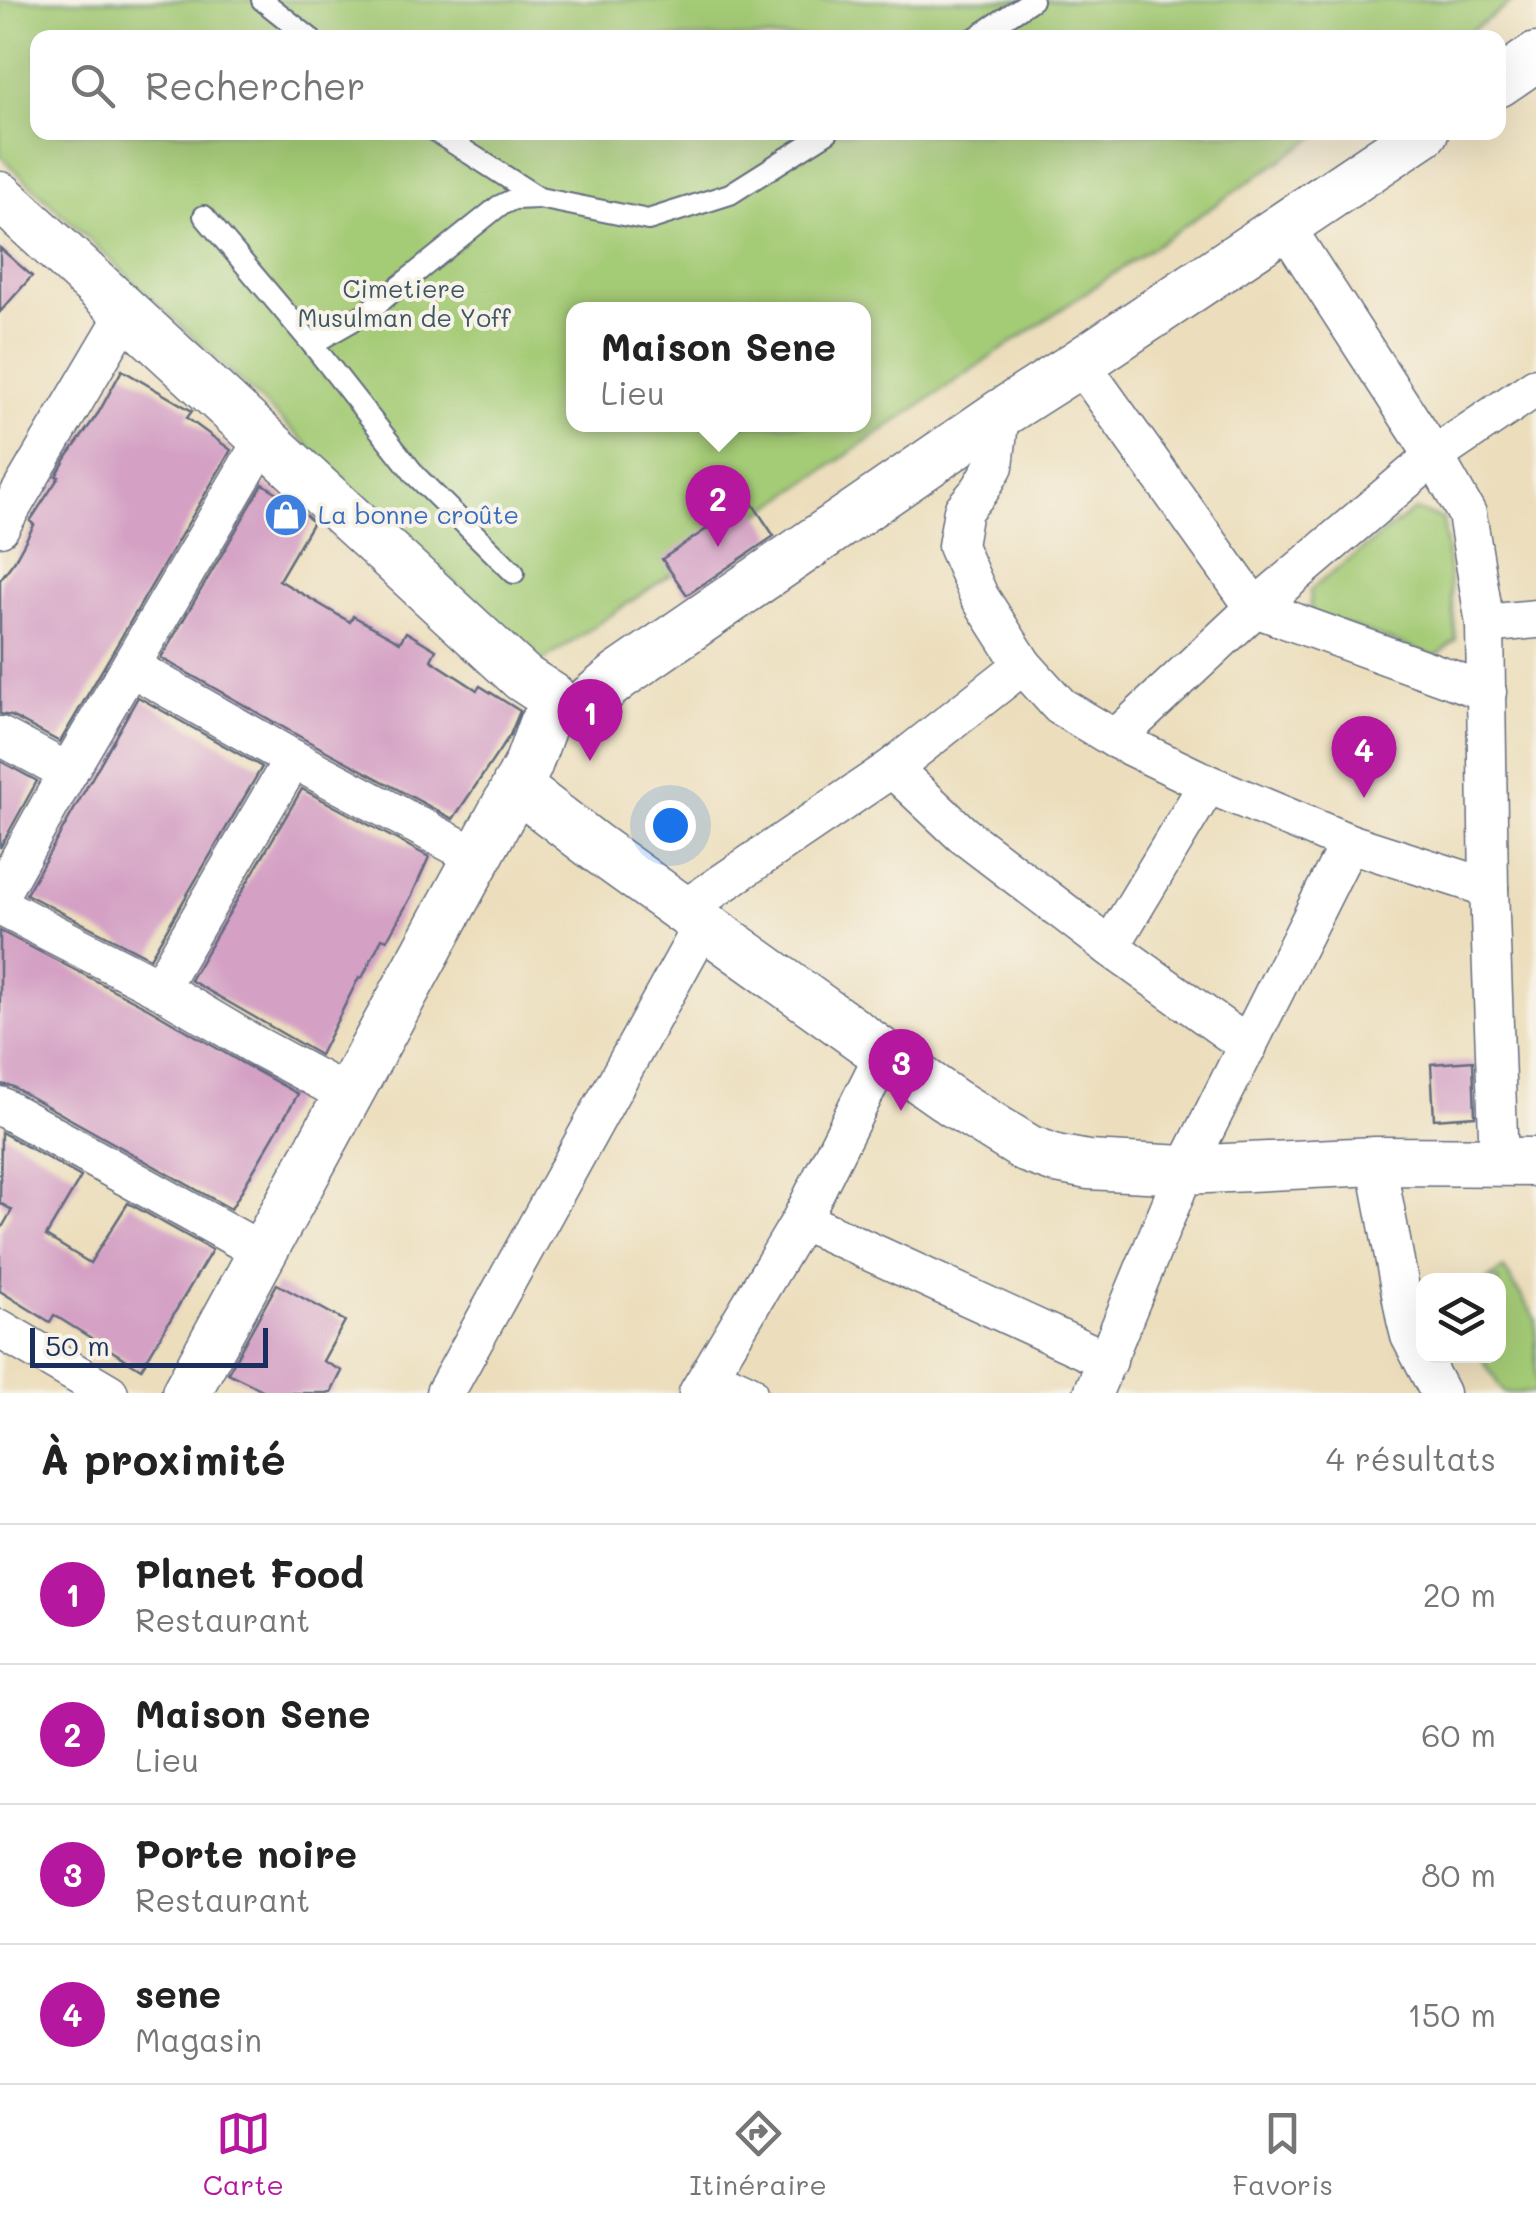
<!DOCTYPE html>
<html lang="fr">
<head>
<meta charset="utf-8">
<style>
  :root { --surface:#fff; --page:#f6f6f6; --text:#222; --muted:#767676; --line:#e0e0e0; --accent:#b5179e }
  body { margin:0; font-family:Mali,sans-serif; background:var(--page); color:var(--text) }
  .controls { position:absolute; right:30px; bottom:30px; display:grid; overflow:hidden; border-radius:20px; box-shadow:0 10px 40px #0002 }
  .controls button { width:90px; height:90px; display:grid; place-items:center; padding:0; border:0; border-bottom:2px solid var(--line); background:var(--surface); color:var(--text); font:50px sans-serif }
  .scale { position:absolute; left:30px; bottom:25px; width:238px; box-sizing:border-box; padding-left:10px; border:5px solid #1b2f5e; border-top:0; font-size:28px; line-height:35px; white-space:nowrap; color:#1b2f5e; -webkit-text-stroke:8px #f7f3e8; paint-order:stroke }
  .you { position:absolute; left:670px; top:825px; width:35px; height:35px; margin:-25px; border:8px solid #fff; border-radius:50%; background:#1a73e8; box-shadow:0 0 0 15px #1a73e833 }
  .badge { display:grid; place-items:center; width:65px; height:65px; border-radius:50%; background:var(--accent); color:#fff; font-size:32px; font-weight:700 }
  .pin { position:absolute; translate:-50% -82px; filter:drop-shadow(0 2px 5px #0008) }
  .pin::after { content:''; position:absolute; top:52px; width:35px; height:30px; background:inherit; clip-path:polygon(0 0,100% 0,50% 100%) }
  .popup { position:absolute; left:566px; top:302px; width:305px; height:130px; box-sizing:border-box; display:grid; place-content:center; border-radius:20px; background:var(--surface); filter:drop-shadow(0 2px 8px #0005); font-size:32px; white-space:nowrap; color:var(--muted) }
  .popup b { font-size:38px; color:var(--text) }
  .popup::after { content:''; position:absolute; left:50%; top:100%; margin-left:-20px; border:20px solid transparent; border-top-color:var(--surface) }
  .list { margin:0; padding:0; list-style:none }
  h2 { display:flex; justify-content:space-between; align-items:center; height:130px; margin:0; padding:0 40px; font-size:42px }
  h2 small { font-size:32px; font-weight:400; color:var(--muted) }
  .list li { display:grid; grid-template-columns:65px 1fr auto; gap:30px; align-items:center; box-sizing:border-box; height:140px; padding:0 40px; border-top:2px solid var(--line) }
  .list b { display:block; font-size:38px; white-space:nowrap }
  .list p { margin:0; font-size:32px; white-space:nowrap; color:var(--muted) }
  .list em { font-size:32px; font-style:normal; color:var(--muted) }
  .icon { flex:none; width:55px; height:55px; fill:none; stroke:currentColor; stroke-width:2; stroke-linecap:round; stroke-linejoin:round }
  .map { position:relative; flex:none; width:1536px; height:1393px; overflow:hidden }
  .search { position:absolute; background:var(--surface); box-shadow:0 10px 40px #0002; left:30px; right:30px; top:30px; height:110px; display:flex; align-items:center; gap:25px; box-sizing:border-box; padding:0 35px; border-radius:20px; color:var(--muted); font-size:38px }
  .sheet { height:690px; background:var(--surface) }
  nav { display:flex; justify-content:space-around; align-items:center; box-sizing:border-box; height:140px; border-top:2px solid var(--line); background:var(--surface); font-size:28px; color:var(--muted) }
  nav a { display:grid; justify-items:center; gap:5px }
  nav .on { color:var(--accent) }
  .map>svg:first-child { display:block }
  .green { fill:#a4cb76; stroke:#607d6a; stroke-width:2.5; fill-rule:evenodd }
  .building { fill:#d4a1c5 }
  .lines { fill:none; stroke-linecap:round; stroke-linejoin:round }
  .service-casing { stroke:#646c7f; stroke-width:24 }
  .minor-casing { stroke:#646c7f; stroke-width:41 }
  .tertiary-casing { stroke:#646c7f; stroke-width:51 }
  .service { stroke:#fff; stroke-width:20 }
  .minor { stroke:#fff; stroke-width:38 }
  .tertiary { stroke:#fff; stroke-width:48 }
  .labels { text-anchor:middle; stroke-width:8; stroke-linejoin:round; paint-order:stroke }
  .park-label { font-size:25px; fill:#3d5664; stroke:#f7f3e8 }
  .shop-label { font-size:25px; fill:#366cbe; stroke:#f7f3e8; text-anchor:start }
</style>
</head>
<body>
<div class="map">
<svg width="1536" height="1393" viewBox="0 0 1536 1393">
  <rect width="100%" height="100%" fill="#f7f3e8"/>
  <filter id="ink" filterUnits="userSpaceOnUse"><feTurbulence type="fractalNoise" baseFrequency=".01" numOctaves="2"/><feDisplacementMap in="SourceGraphic" scale="20" xChannelSelector="R" yChannelSelector="G"/><feConvolveMatrix kernelMatrix="1 2 1 2 8 2 1 2 1" color-interpolation-filters="sRGB"/></filter>
  <filter id="wash" filterUnits="userSpaceOnUse"><feTurbulence type="fractalNoise" baseFrequency=".0048" numOctaves="4" result="noise"/><feDisplacementMap in="SourceGraphic" scale="40" xChannelSelector="R" yChannelSelector="G"/><feGaussianBlur stdDeviation="2.25" result="paint"/><feColorMatrix in="noise" values="0 0 0 0 0 0 0 0 0 0 0 0 0 0 0 0 0 1.4 0 .05"/><feComposite in="paint" operator="in"/></filter>
  <g filter="url(#wash)">
    <rect width="100%" height="100%" fill="#ecdebc"/>
    <g class="green">
      <path d="M 0,0 L 1516,0 L 1460,38 L 38,38 L 38,132 L 1321,133 L 540,663 L 0,156 ZM 573,310 L 863,310 L 863,424 L 573,424 Z"/>
      <polygon points="1414,510 1443,519 1456,640 1435,656 1311,613 1310,590"/>
      <polygon points="1504,1269 1536,1319 1536,1393 1504,1393 1480,1356 1498,1356 1498,1280 1487,1280"/>
    </g>
    <g id="blocks">
      <g class="building">
        <polygon points="0,248 32,276 0,312"/>
        <polygon points="122,370 192,411 187,418 231,450 60,742 11,716 0,714 0,580 15,560 34,525 30,521 59,477 56,476 67,457 99,412"/>
        <polygon points="263,484 289,500 313,522 279,580 350,622 353,616 400,642 406,632 436,650 431,660 477,690 480,686 520,711 510,735 453,819 304,739 161,658"/>
        <polygon points="750,500 774,536 687,595 662,559"/>
        <polygon points="138,697 262,767 150,958 26,894"/>
        <polygon points="0,761 37,781 0,848"/>
        <polygon points="302,789 429,857 412,895 387,940 382,938 362,978 359,977 320,1055 190,980"/>
        <polygon points="0,931 148,1008 242,1063 298,1094 231,1209 11,1086 0,1084"/>
        <polygon points="1473,1061 1475,1116 1434,1119 1431,1064"/>
        <polygon points="1,1132 81,1177 46,1236 90,1263 128,1203 212,1250 141,1369 54,1315 50,1322 0,1291 0,1231 12,1210 0,1203"/>
        <polygon points="277,1284 345,1321 323,1361 342,1371 331,1393 269,1393 228,1373"/>
      </g>
    </g>
  </g>
  <g filter="url(#ink)">
    <use href="#blocks" fill-opacity="0" stroke="#646c7f" stroke-width="2.5"/>
    <g class="lines">
      <g class="service-casing">
        <g id="service">
          <polyline points="262,0 310,38"/>
          <polyline points="975,38 1032,0"/>
          <polyline points="436,132 539,198 648,220 730,194 828,132"/>
          <polyline points="204,216 312,344 416,476 514,573"/>
          <polyline points="312,344 366,313 499,206 514,199 539,198"/>
        </g>
      </g>
      <g class="minor-casing">
        <g id="minor">
          <polyline points="1285,226 1434,456 1467,514 1485,624 1489,888 1499,1163"/>
          <polyline points="1080,363 1255,608 1487,692"/>
          <polyline points="1000,414 994,466 980,490 963,510 957,546 979,596 1023,665 1060,706 1115,739 1208,784 1349,843 1489,888"/>
          <polyline points="0,527 127,312"/>
          <polyline points="1485,624 1536,619"/>
          <polyline points="131,667 293,759 477,857"/>
          <polyline points="0,736 68,772"/>
          <polyline points="1115,739 1255,608 1434,456 1536,387"/>
          <polyline points="892,768 962,834 1110,947 1248,1046"/>
          <polyline points="0,894 68,772 265,437"/>
          <polyline points="0,906 159,988 253,1044 346,1094"/>
          <polyline points="683,910 892,768 1023,665"/>
          <polyline points="1110,947 1208,784"/>
          <polyline points="159,988 293,759"/>
          <polyline points="0,1106 262,1252"/>
          <polyline points="1376,1161 1406,1320 1410,1336 1440,1393"/>
          <polyline points="801,1220 1108,1361"/>
          <polyline points="0,1329 109,1393"/>
          <polyline points="709,1375 748,1393"/>
          <polyline points="445,1393 703,925"/>
          <polyline points="698,1393 801,1220 884,1054"/>
          <polyline points="1093,1393 1185,1170 1349,843"/>
        </g>
      </g>
      <g class="tertiary-casing">
        <g id="tertiary">
          <polyline points="1498,83 1536,57"/>
          <polyline points="0,196 523,678 552,697"/>
          <polyline points="576,711 619,676 1000,414 1080,363 1424,132"/>
          <polyline points="516,786 594,846 884,1054 954,1103 1028,1149 1056,1159 1088,1165 1185,1170 1376,1161 1536,1162"/>
          <polyline points="186,1393 528,765 542,726"/>
        </g>
      </g>
      <use href="#service" class="service"/>
      <use href="#minor" class="minor"/>
      <use href="#tertiary" class="tertiary"/>
    </g>
  </g>
  <defs>
    <g id="shop-disc" transform="scale(2.25)"><circle r="9.5" fill="#3f7fe0" stroke="#f7f3e8"/><path d="M-5-2.5h2.3a2.7 3.5 0 0 1 5.4 0H5L5.5 6h-11ZM-1.5-2.5h3a1.5 2.3 0 0 0-3 0Z" fill="#fff"/></g>
  </defs>
  <g fill-rule="evenodd">
    <use href="#shop-disc" x="286" y="515"/>
  </g>
  <g class="labels">
    <g class="park-label">
      <text x="404" y="298">Cimetiere<tspan x="404" dy="29">Musulman de Yoff</tspan></text>
    </g>
    <g class="shop-label">
      <text x="318" y="524">La bonne croûte</text>
    </g>
  </g>
</svg>
<div class="controls">
<button><svg class="icon" aria-label="layers" viewBox="0 0 24 24"><path d="M12 4l9 5-9 5-9-5zM3 14l9 5 9-5"/></svg></button>
</div>
<div class="scale">50 m</div>
<div class="you"></div>
<div class="pin badge" style="left:590px;top:761px">1</div>
<div class="pin badge" style="left:718px;top:547px">2</div>
<div class="popup"><b>Maison Sene</b>Lieu</div>
<div class="pin badge" style="left:901px;top:1111px">3</div>
<div class="pin badge" style="left:1364px;top:798px">4</div>
<div class="search"><svg class="icon" aria-label="search" viewBox="0 0 24 24"><circle cx="10" cy="10" r="6"/><path d="M15 15l6 6"/></svg>Rechercher</div>
</div>
<section class="sheet">
<h2>À proximité<small>4 résultats</small></h2>
<ul class="list">
<li><span class="badge">1</span><div><b>Planet Food</b><p>Restaurant</p></div><em>20 m</em></li>
<li><span class="badge">2</span><div><b>Maison Sene</b><p>Lieu</p></div><em>60 m</em></li>
<li><span class="badge">3</span><div><b>Porte noire</b><p>Restaurant</p></div><em>80 m</em></li>
<li><span class="badge">4</span><div><b>sene</b><p>Magasin</p></div><em>150 m</em></li>
</ul>
</section>
<nav>
<a class="on"><svg class="icon" aria-label="map" viewBox="0 0 24 24"><path d="M3 6l6-2 6 2 6-2v14l-6 2-6-2-6 2zM9 4v14M15 6v14"/></svg>Carte</a>
<a><svg class="icon" aria-label="directions" viewBox="0 0 24 24"><path d="M12 3l9 9-9 9-9-9zM9 14v-3h6M13 9l2 2-2 2"/></svg>Itinéraire</a>
<a><svg class="icon" aria-label="saved" viewBox="0 0 24 24"><path d="M7 4h10v16l-5-4-5 4z"/></svg>Favoris</a>
</nav>
</body>
</html>
